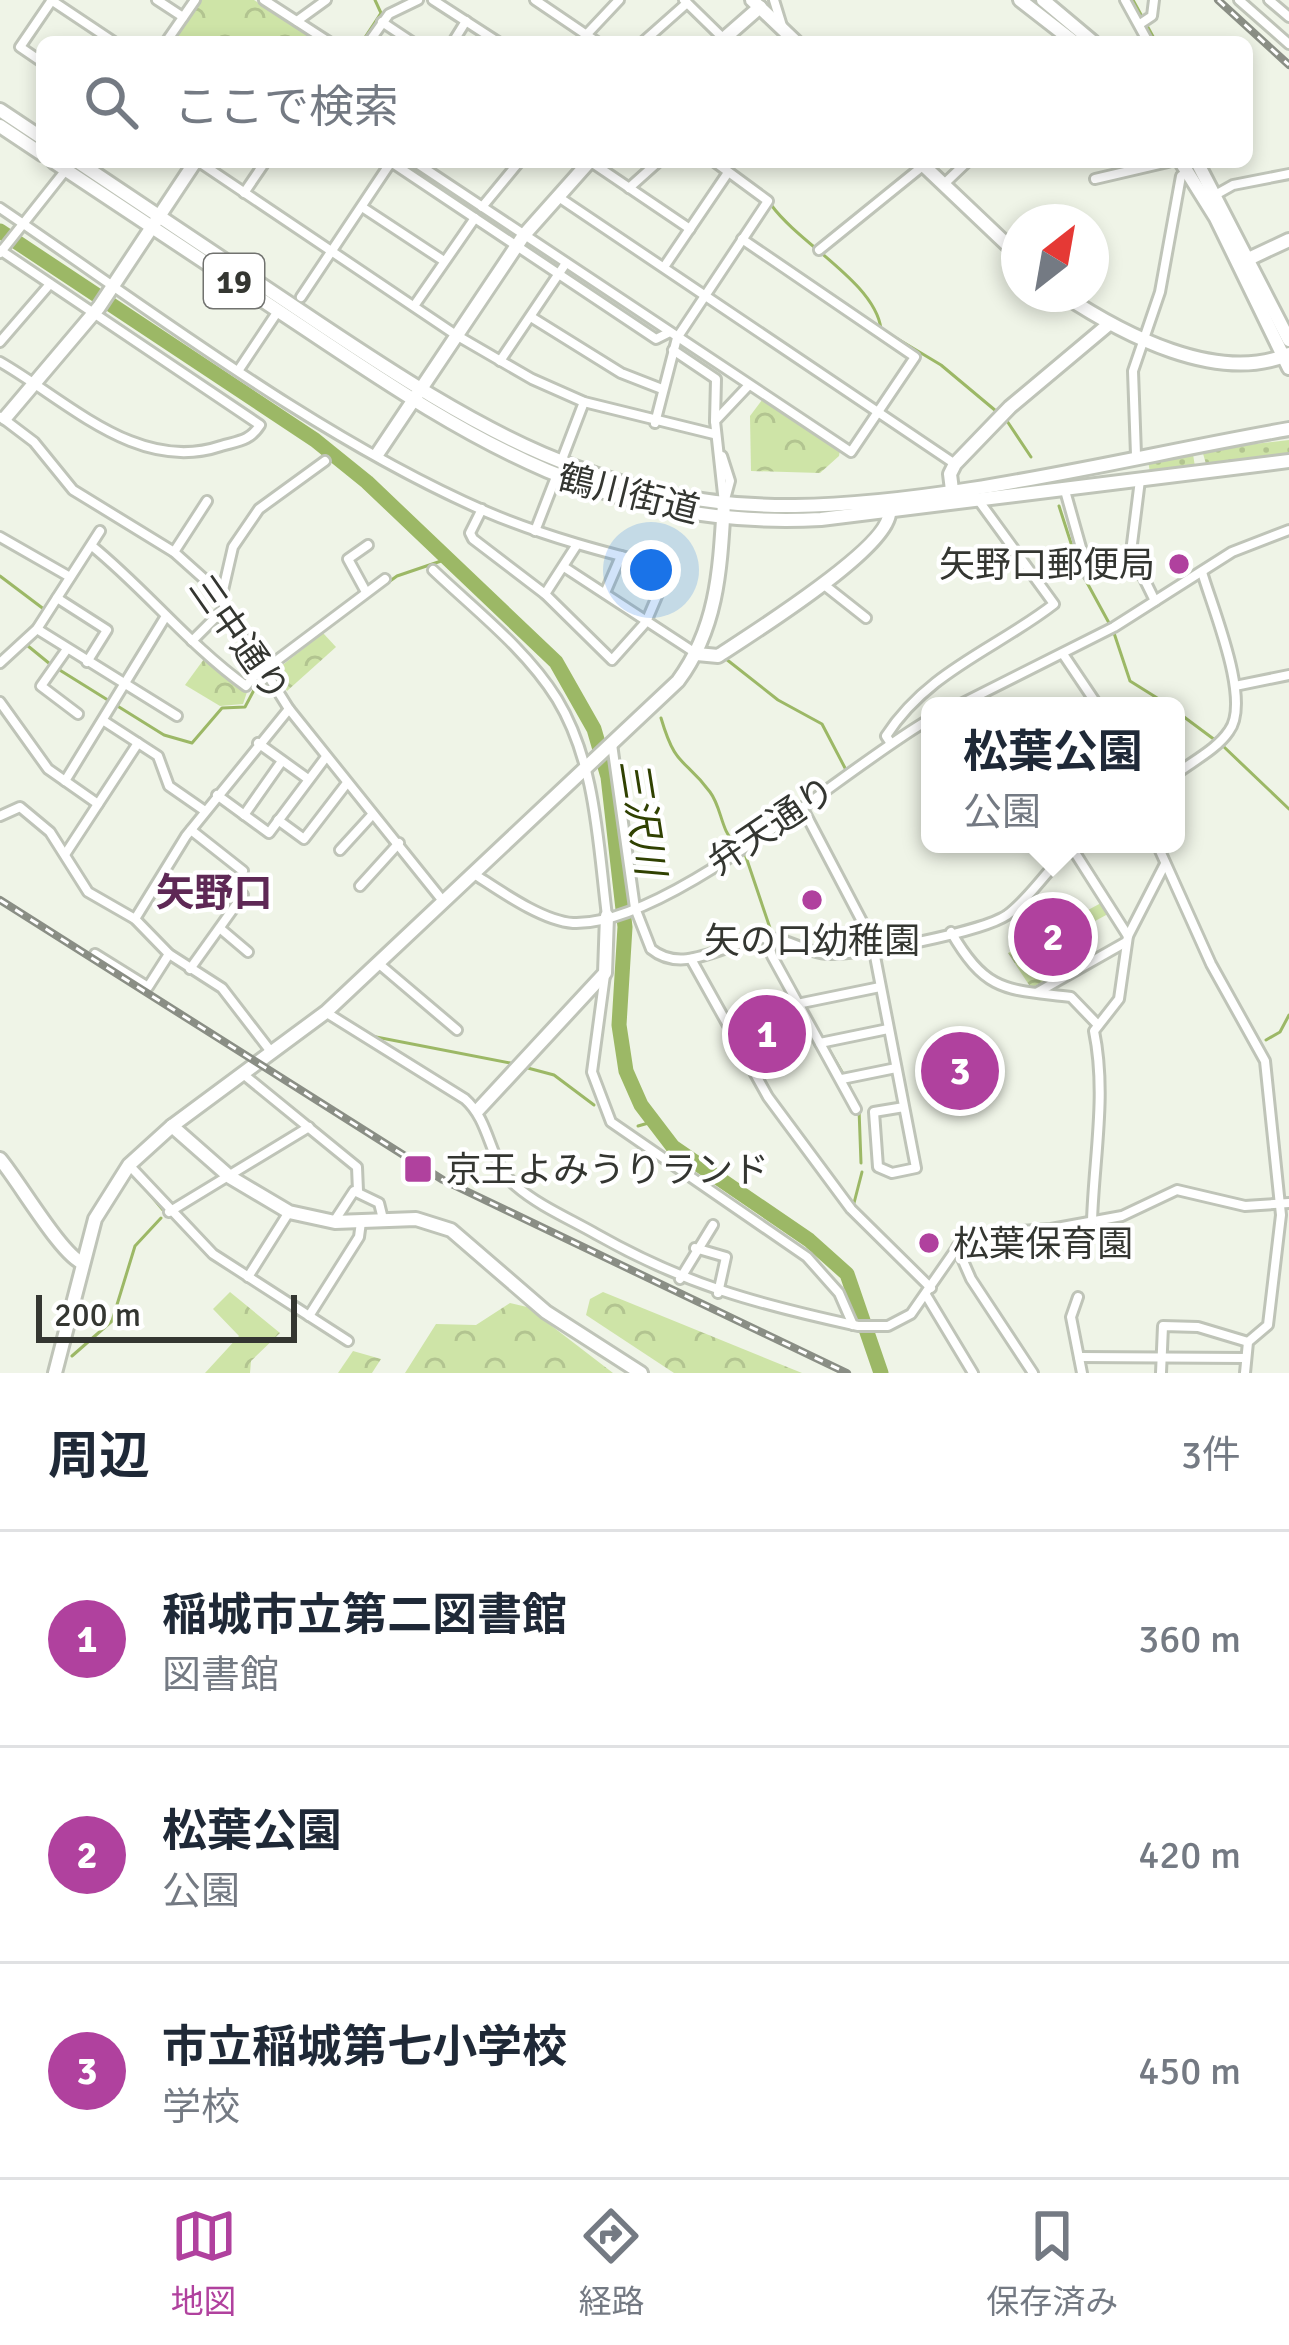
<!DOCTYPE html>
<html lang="ja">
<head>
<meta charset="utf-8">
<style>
  :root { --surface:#fff; --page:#f2f2f3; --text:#1f2937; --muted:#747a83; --line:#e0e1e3; --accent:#b0419e }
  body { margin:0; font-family:Signika,"Noto Sans JP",sans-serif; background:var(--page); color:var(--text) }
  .compass { position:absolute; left:1001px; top:204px; width:108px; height:108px; border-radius:50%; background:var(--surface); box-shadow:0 6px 18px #0003; rotate:31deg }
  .scale { position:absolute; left:36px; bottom:30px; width:261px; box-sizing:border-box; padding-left:12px; border:6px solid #343631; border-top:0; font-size:33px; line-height:42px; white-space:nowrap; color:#343631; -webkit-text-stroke:9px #fff; paint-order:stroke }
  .you { position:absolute; left:651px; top:570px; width:42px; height:42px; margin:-30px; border:9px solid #fff; border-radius:50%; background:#1a73e8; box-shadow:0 0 0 18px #1a73e833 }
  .badge { display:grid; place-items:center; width:78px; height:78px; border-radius:50%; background:var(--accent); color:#fff; font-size:39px; font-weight:700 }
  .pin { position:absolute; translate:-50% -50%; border:6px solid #fff; box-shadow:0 3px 12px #0006 }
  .popup { position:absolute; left:921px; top:697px; width:264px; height:156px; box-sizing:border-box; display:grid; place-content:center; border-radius:18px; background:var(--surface); filter:drop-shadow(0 3px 9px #0005); font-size:39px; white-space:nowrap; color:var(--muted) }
  .popup b { font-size:45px; color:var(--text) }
  .popup::after { content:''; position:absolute; left:50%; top:100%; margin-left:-24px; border:24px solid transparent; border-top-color:var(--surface) }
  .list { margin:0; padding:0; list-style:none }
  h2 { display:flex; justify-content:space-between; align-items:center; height:156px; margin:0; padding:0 48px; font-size:51px }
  h2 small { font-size:39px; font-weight:400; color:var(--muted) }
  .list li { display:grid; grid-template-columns:78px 1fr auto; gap:36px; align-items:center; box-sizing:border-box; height:216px; padding:0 48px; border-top:3px solid var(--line) }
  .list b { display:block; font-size:45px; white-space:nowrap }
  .list p { margin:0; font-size:39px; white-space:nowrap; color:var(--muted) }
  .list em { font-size:39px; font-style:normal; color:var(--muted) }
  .icon { flex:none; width:66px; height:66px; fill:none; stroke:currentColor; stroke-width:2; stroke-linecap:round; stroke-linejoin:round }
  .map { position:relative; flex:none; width:1289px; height:1373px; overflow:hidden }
  .search { position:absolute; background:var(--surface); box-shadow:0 6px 18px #0003; left:36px; right:36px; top:36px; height:132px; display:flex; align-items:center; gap:30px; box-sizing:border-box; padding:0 42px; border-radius:18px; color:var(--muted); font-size:45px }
  .sheet { height:804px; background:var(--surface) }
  nav { display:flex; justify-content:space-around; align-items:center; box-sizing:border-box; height:168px; border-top:3px solid var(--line); background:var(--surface); font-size:33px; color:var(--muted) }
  nav a { display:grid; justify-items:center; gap:6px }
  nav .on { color:var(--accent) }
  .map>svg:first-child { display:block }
  .grass { fill:url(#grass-dots) }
  .forest { fill:url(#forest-crowns) }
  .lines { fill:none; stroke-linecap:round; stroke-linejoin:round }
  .stream { stroke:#9cb866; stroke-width:3 }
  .river { stroke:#9cb866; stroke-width:15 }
  .street-casing { stroke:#bfc4b8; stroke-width:14 }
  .secondary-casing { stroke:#bfc4b8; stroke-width:18 }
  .primary-casing { stroke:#bfc4b8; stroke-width:18 }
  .street { stroke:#fff; stroke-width:8 }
  .secondary { stroke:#fff; stroke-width:12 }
  .primary { stroke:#fff; stroke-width:12 }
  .rail-casing { stroke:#8a8e85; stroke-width:8 }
  .rail { stroke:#fff; stroke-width:3; stroke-dasharray:9; stroke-linecap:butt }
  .poi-dot { fill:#b0419e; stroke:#fff; stroke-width:4.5 }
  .labels { text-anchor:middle; stroke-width:9; stroke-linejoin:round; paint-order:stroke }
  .shield { fill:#fff; stroke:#71726f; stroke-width:3 }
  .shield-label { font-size:33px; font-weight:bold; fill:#343631 }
  .street-label { font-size:36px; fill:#343631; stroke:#fff }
  .poi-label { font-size:36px; fill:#343631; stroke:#fff; text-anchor:start }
  .water-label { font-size:39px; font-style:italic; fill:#304101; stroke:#fff }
  .neighbourhood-label { font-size:39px; font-weight:bold; fill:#5e2855; stroke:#fff }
</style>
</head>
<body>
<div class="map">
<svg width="1289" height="1373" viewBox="0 0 1289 1373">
  <defs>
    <pattern id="grass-dots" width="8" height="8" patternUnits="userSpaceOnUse" patternTransform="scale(3)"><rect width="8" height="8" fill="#cee4a7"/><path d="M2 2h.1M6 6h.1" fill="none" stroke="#b2c490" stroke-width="1.8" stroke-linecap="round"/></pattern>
    <pattern id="forest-crowns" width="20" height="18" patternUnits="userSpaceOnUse" patternTransform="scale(3)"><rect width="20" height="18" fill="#cee4a7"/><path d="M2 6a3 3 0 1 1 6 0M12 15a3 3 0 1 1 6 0" fill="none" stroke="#b2c490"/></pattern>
  </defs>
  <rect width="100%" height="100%" fill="#eff4e7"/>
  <g class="grass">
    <polygon points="1289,440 1289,455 1279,456 1206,464 1202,450"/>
    <polygon points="1193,454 1195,467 1150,473 1148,460"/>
  </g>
  <g class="forest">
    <polygon points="202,0 254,0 319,42 173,42"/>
    <polygon points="762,400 840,450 839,456 820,473 751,471 750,416"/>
    <polygon points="323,633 336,647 287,691 275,671"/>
    <polygon points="204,659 248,689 243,704 220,706 185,685"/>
    <polygon points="1101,903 1108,914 1049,946 1062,971 1031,988 1008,953"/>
    <polygon points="230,1292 280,1333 251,1361 250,1373 205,1373 239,1336 213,1309"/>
    <polygon points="603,1292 802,1373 674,1373 586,1315 590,1299"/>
    <polygon points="510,1303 527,1307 613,1373 405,1373 436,1324 476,1325"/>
    <polygon points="353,1351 381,1359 372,1373 338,1373"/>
  </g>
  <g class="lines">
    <g class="stream">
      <polyline points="1133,0 1156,42"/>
      <polyline points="362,42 381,13 375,0"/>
      <path d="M 772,206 C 801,245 875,283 881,329 L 941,365 L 996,411"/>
      <polyline points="1007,421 1031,457"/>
      <polyline points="1059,506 1079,568 1109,623"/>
      <polyline points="0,576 45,610"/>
      <polyline points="1114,633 1130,681 1170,706"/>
      <polyline points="28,646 50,664"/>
      <polyline points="726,659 778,700 822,724 845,768"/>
      <polyline points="58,669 164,735 192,743 222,708 245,707 262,675 362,601 397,576 447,559"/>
      <polyline points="1176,711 1223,746 1289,809"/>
      <path d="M 661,718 C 676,769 684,757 710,792 C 722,808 720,829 736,846"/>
      <polyline points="745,854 771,931"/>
      <polyline points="371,1036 515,1064"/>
      <polyline points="1266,1040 1280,1032 1289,1015"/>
      <polyline points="828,1048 842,1072"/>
      <polyline points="524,1067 554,1075 594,1105"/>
      <polyline points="849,1085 855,1100"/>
      <polyline points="859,1109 861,1163"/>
      <polyline points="638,1126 652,1122"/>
      <polyline points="137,1179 163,1210"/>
      <polyline points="854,1203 862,1172"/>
      <polyline points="932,1297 977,1373"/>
      <polyline points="72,1356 112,1321 135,1246 161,1218"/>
    </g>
    <polyline class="river" points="0,231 315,440 367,482 556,662 594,729 608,777 625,927 619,1025 626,1071 641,1105 673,1147 809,1240 847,1274 881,1373"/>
    <g class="street-casing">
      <g id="street">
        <polyline points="51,0 114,42"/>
        <polyline points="157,0 183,17"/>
        <polyline points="264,0 329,42"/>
        <polyline points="433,0 498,42"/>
        <polyline points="535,0 597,42"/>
        <polyline points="684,0 726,41"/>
        <polyline points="774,0 782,26"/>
        <polyline points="1125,0 1148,42"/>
        <polyline points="1239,0 1289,44"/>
        <polyline points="1269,0 1289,17"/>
        <polyline points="297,21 326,0"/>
        <polyline points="382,22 412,42"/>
        <polyline points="1140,24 1152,16 1154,0"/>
        <polyline points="587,34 619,0"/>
        <polyline points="166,42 195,0"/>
        <polyline points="369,42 389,14 418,0"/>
        <polyline points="453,42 466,21"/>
        <polyline points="643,42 687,3"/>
        <polyline points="42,62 20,47 52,0"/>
        <polyline points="199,162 456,335 532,379 584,402 714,434"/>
        <polyline points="415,162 851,452 915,357 742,239"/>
        <polyline points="591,162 690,229"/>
        <polyline points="1095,179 1168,162"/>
        <polyline points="944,184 967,162"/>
        <polyline points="629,188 658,162"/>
        <polyline points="244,193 265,162"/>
        <polyline points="1217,194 1233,185 1289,174"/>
        <polyline points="557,196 955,464"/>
        <polyline points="362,207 444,261"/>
        <polyline points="482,207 519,162"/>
        <path d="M 0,208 C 152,311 319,439 487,512 C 546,537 607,553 669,568 L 646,622 L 612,660 L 545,594 L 473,539 L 470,533 L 482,509"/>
        <path d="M 0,250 L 260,425 C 250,441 238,441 221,446 C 138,474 68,401 0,362"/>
        <polyline points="819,250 924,165"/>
        <polyline points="0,253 65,171"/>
        <polyline points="664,267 727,174"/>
        <polyline points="301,297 391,162 656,339 668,333"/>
        <polyline points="414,306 475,218"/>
        <polyline points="531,317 621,373 662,389"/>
        <polyline points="0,342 50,284"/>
        <polyline points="673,350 716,379 715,421"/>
        <polyline points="500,361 566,263"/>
        <polyline points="240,368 278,311"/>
        <polyline points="1,417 34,442 73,490 174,552 212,586 289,709 443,901"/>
        <polyline points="655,423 677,338 768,201 715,162"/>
        <polyline points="1136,455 1133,371 1160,292 1181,176 1188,172"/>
        <polyline points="722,456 730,481 724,503"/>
        <polyline points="561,462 584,402"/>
        <polyline points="1140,480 1131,552 1155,601"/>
        <polyline points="1064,487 1089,576"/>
        <polyline points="724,503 715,421 749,385"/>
        <polyline points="535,531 556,477"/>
        <polyline points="0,537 70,577"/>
        <path d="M 92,546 C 146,590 189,645 246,686 L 262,667"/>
        <polyline points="174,552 207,501"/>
        <polyline points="564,567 697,654"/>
        <path d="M 433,570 C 475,610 526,649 557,699 C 596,763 598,844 607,916"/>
        <polyline points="823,584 866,618"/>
        <polyline points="366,592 348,559 368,545"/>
        <polyline points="605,593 621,556"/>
        <polyline points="545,594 576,546"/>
        <polyline points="57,598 107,630 87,662"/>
        <polyline points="221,599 233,547 259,509 325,461"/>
        <polyline points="37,629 177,716"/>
        <polyline points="192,641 226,607"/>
        <polyline points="67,649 41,686 78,714"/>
        <polyline points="1063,654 1098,706"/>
        <polyline points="0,663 37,629 100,531"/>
        <polyline points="264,670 385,579"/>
        <polyline points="1235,686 1289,675"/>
        <polyline points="0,702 48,769 98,804"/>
        <polyline points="957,706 1114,627 1232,552 1289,530"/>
        <polyline points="104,721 158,756 169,786 205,811"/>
        <path d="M 890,742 L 886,736 C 928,671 996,649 1054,604 L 979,501"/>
        <polyline points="258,743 308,779"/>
        <path d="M 612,744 L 635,908 L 651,949 C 685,977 728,940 765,938 C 787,937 806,953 827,954 C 860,956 982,932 1007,915 C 1034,895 1049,864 1078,844"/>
        <path d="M 1176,774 C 1193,761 1217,749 1229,731 C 1252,701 1212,607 1202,572"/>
        <polyline points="65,781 166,616"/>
        <polyline points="217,795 269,833 326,757"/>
        <polyline points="803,809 877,950"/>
        <polyline points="244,815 282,761"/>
        <polyline points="0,816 20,807 50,832 88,892 135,919 169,954 222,988 272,1053"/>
        <polyline points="278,820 304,839 347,783"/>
        <polyline points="191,830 243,871"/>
        <polyline points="1157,844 1211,964 1265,1061 1281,1215 1268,1325 1248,1342 1245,1373"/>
        <polyline points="1072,848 1128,936"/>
        <polyline points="340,850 372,815"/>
        <polyline points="66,853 138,743"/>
        <path d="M 474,874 C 499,890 542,921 573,923 C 668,927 844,768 930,719"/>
        <polyline points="360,886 399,843"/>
        <polyline points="135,919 186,836 289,709"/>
        <polyline points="222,930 248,952"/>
        <path d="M 951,932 C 987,994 1007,989 1071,997 L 1098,1025"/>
        <polyline points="767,938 772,956 856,1109"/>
        <polyline points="874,951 916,1168 892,1173 878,1167 874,1112 904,1107"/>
        <polyline points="95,954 148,987 169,954"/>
        <polyline points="691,959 768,1097 851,1209 931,1288"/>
        <polyline points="378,963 457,1030"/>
        <polyline points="190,969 243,895"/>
        <polyline points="605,975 592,1072 611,1122 807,1257 839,1293 853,1325"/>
        <polyline points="1038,992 1126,942"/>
        <polyline points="797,1004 880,987"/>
        <path d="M 327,1013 L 465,1099 C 492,1123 488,1162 516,1186 C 539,1206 570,1219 596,1234 C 686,1285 757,1304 858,1326 L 888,1326 L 911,1314 L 961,1242 L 977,1234 L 1051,1229 L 1122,1216 L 1177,1190 L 1245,1206 L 1289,1203"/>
        <polyline points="820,1043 888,1029"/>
        <polyline points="243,1074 357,1167 358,1191"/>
        <polyline points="842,1079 896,1068"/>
        <polyline points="129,1165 213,1254 348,1341"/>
        <polyline points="169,1212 309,1127"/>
        <polyline points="335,1220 354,1191 379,1203 383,1219"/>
        <path d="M 1092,1221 C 1094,1157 1107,1094 1094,1031 L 1119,999 L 1128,936 L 1165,864"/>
        <polyline points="957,1247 971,1279 1033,1373"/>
        <polyline points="695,1248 726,1257 718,1293"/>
        <polyline points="248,1277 289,1212"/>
        <polyline points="680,1279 713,1225"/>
        <polyline points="926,1295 973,1373"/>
        <polyline points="1078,1297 1071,1317 1082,1373"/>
        <polyline points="309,1316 359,1237 361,1222"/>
        <polyline points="1079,1357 1246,1358"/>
        <polyline points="1161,1373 1163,1326 1198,1327 1248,1342"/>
      </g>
    </g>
    <g class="secondary-casing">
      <g id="secondary">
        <polyline points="720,42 760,7"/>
        <polyline points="1240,263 1289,240"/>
        <polyline points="5,418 99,307 195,162"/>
        <polyline points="378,453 524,235 589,162"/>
        <polyline points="953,498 950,474 955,464 1010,407 1109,324"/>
        <path d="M 697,654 L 718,656 C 750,635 894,545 889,511"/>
        <polyline points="478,1110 605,973 607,916"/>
        <polyline points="172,1126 230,1177 289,1212 335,1222 416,1219 451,1230 546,1312 641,1373"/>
        <path d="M 0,1159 C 20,1183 62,1256 83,1263"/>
        <path d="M 55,1373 L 95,1219 L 129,1165 L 172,1126 L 326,1012 L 678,681 C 718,627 720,568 724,503"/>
      </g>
    </g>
    <g class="primary-casing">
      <g id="primary">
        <polyline points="752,0 796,42"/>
        <polyline points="1020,0 1074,42"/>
        <polyline points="1043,0 1093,42"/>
        <polyline points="0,110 42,138"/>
        <polyline points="0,126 42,154"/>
        <path d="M 54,162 C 138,218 223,274 307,330 C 474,442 609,530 821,519 L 1289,461"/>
        <path d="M 78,162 C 159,216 240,270 320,324 C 473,426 603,508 795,506 C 951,504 1133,456 1289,429"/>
        <polyline points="920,162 1019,256"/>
        <polyline points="1181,162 1216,218 1289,368"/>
        <polyline points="1197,162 1289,340"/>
        <path d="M 1062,294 C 1122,334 1218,385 1289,354"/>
      </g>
    </g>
    <use href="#street" class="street"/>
    <use href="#secondary" class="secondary"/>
    <use href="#primary" class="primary"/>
    <g class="rail-casing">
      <g id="rail">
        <polyline points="1218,0 1289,65"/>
        <polyline points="0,900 443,1180 847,1373"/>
      </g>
    </g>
    <use href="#rail" class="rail"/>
  </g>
  <g class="poi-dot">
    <circle cx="1179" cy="564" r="12"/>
    <circle cx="812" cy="900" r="12"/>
    <rect x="403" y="1154" width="30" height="30" rx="6"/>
    <circle cx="929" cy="1243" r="12"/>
  </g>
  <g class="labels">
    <rect class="shield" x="204" y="254" width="60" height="54" rx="9"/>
    <g class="shield-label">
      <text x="234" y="293">19</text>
    </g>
    <g class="street-label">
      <text transform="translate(629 493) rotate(14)" y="13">鶴川街道</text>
      <text transform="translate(240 638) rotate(55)" y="13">三中通り</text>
      <text transform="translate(771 825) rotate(-34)" y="13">弁天通り</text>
    </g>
    <g class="poi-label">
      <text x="1155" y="577" text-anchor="end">矢野口郵便局</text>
      <text x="812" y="953" text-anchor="middle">矢の口幼稚園</text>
      <text x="445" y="1182">京王よみうりランド</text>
      <text x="953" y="1256">松葉保育園</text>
    </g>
    <g class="water-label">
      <text transform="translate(643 817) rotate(81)" y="14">三沢川</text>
    </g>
    <g class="neighbourhood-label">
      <text x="214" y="906">矢野口</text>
    </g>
  </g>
</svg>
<svg class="compass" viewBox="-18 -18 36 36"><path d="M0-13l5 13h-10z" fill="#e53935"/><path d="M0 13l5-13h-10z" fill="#747a83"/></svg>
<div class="scale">200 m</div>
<div class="you"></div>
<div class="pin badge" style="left:767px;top:1034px">1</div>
<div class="pin badge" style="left:1053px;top:937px">2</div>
<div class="popup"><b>松葉公園</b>公園</div>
<div class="pin badge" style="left:960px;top:1071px">3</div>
<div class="search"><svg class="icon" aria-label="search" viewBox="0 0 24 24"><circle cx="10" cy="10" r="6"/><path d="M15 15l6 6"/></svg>ここで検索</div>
</div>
<section class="sheet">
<h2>周辺<small>3件</small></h2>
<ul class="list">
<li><span class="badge">1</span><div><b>稲城市立第二図書館</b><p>図書館</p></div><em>360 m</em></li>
<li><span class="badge">2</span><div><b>松葉公園</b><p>公園</p></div><em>420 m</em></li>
<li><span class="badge">3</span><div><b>市立稲城第七小学校</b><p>学校</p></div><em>450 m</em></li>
</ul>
</section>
<nav>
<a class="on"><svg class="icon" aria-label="map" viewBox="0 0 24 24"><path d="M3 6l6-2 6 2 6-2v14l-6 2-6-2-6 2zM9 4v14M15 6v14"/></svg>地図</a>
<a><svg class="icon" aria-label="directions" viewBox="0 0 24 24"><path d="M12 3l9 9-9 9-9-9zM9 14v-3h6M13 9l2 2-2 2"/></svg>経路</a>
<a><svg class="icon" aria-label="saved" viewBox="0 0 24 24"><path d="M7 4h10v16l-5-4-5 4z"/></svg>保存済み</a>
</nav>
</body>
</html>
